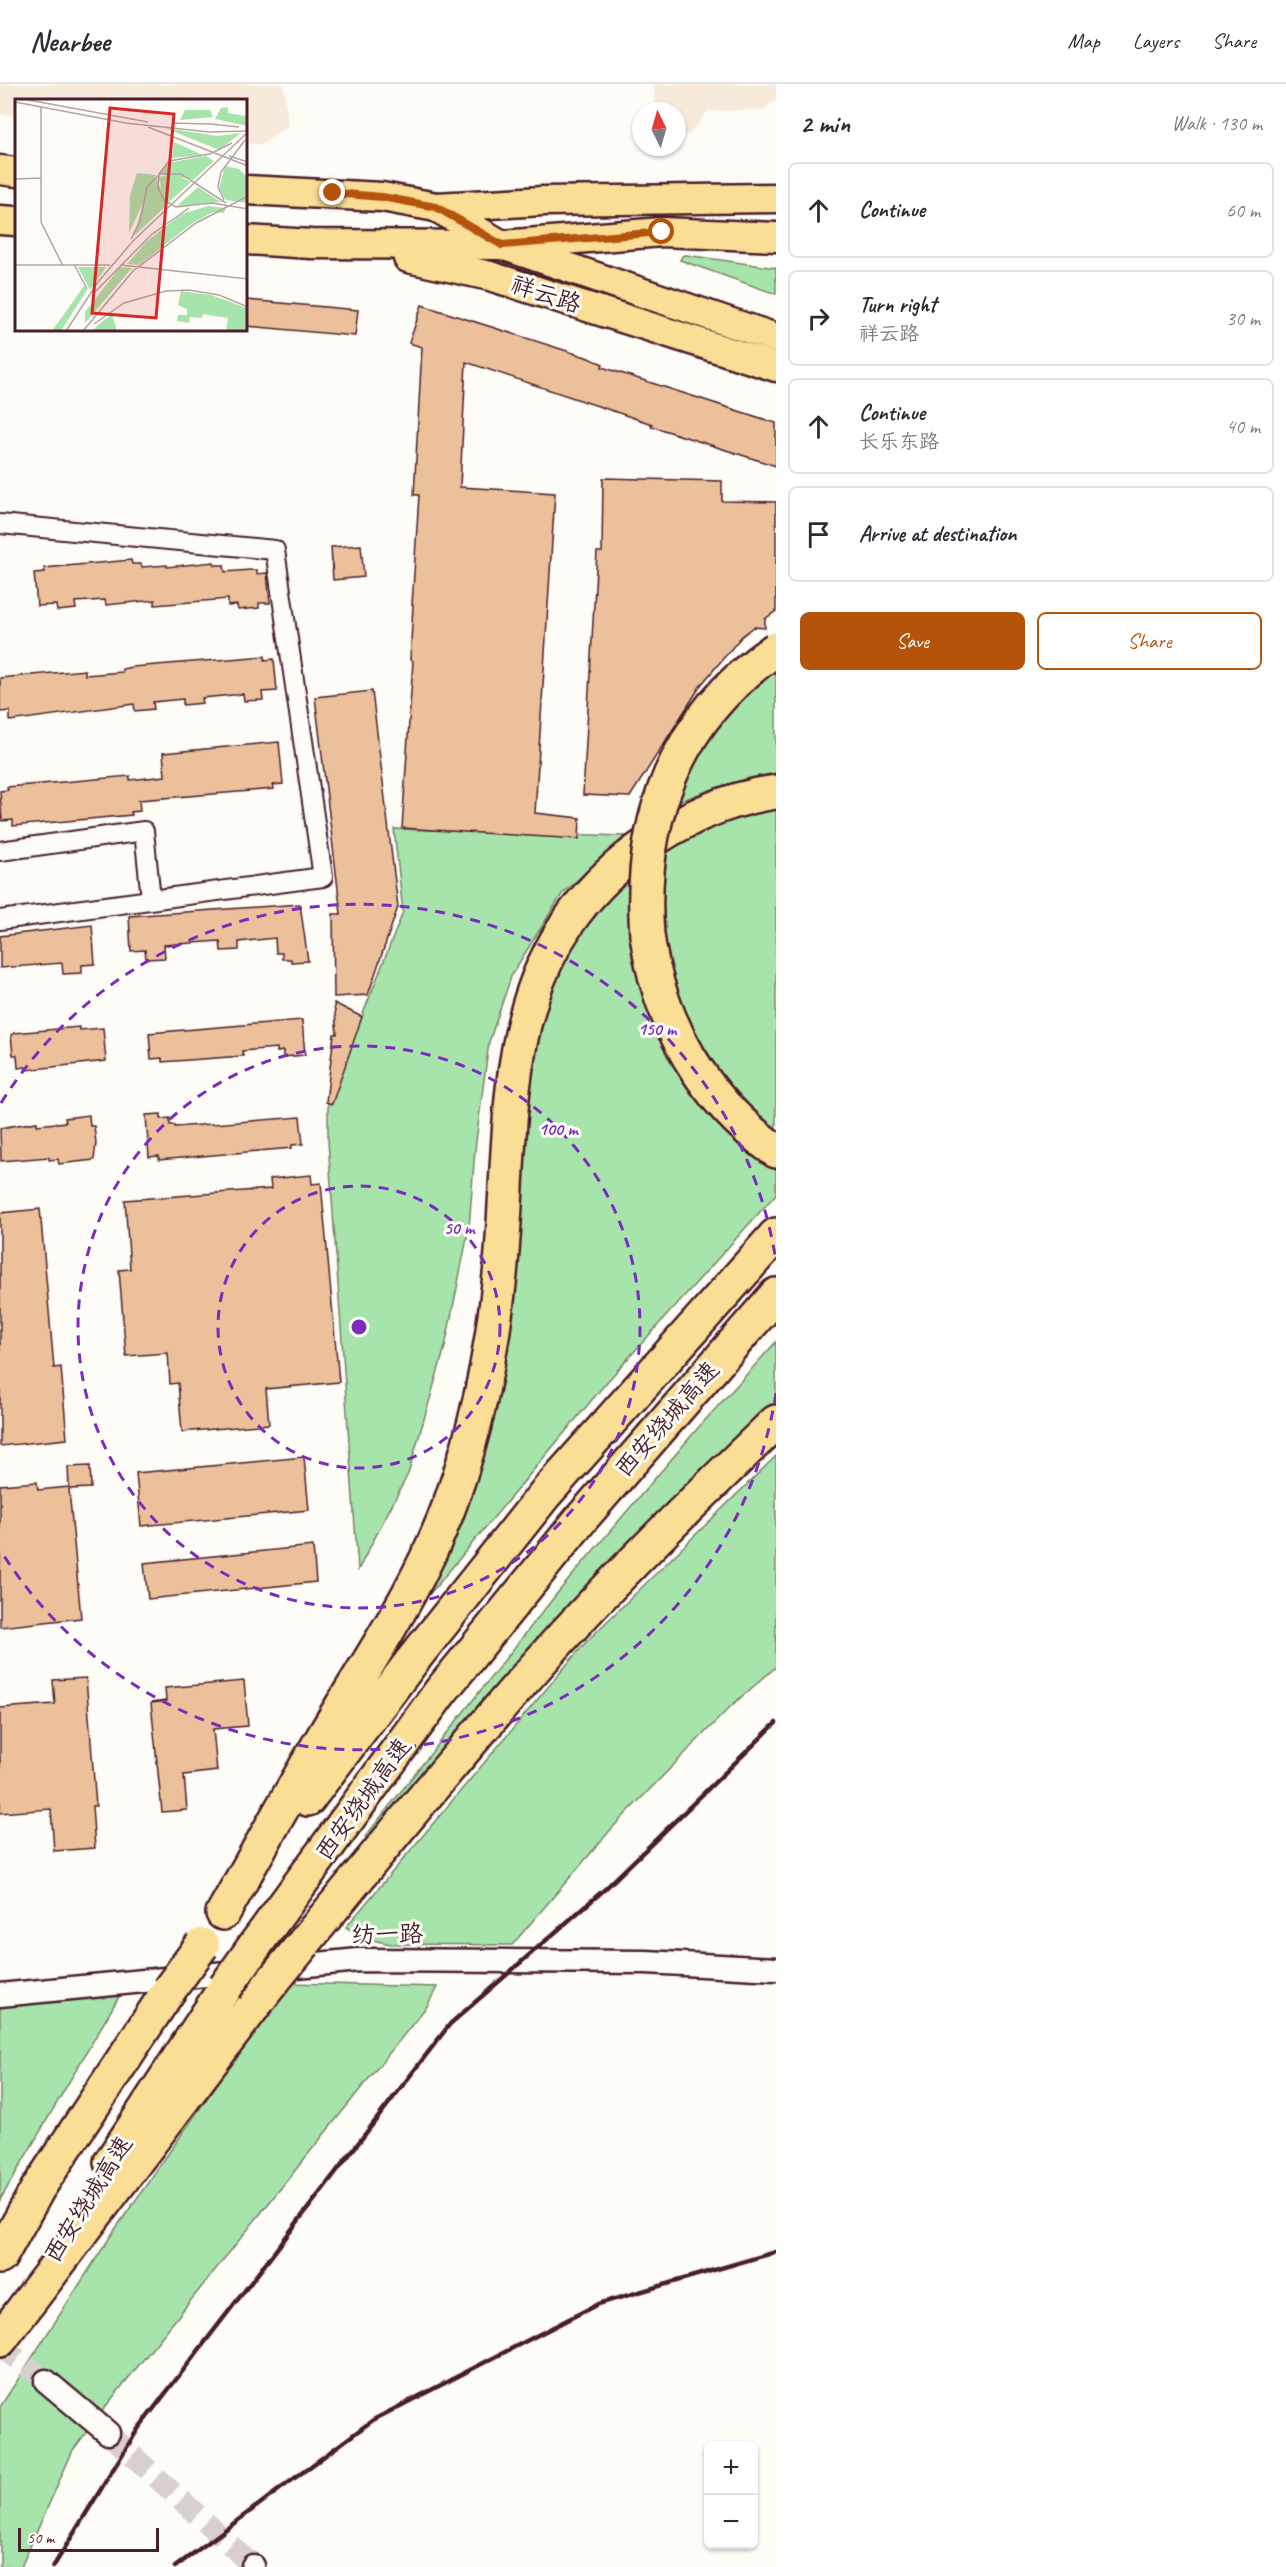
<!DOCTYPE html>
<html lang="en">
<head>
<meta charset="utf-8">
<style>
  :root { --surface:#fff; --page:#f2f2f3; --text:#2b2b33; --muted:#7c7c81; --line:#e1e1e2; --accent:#b45309 }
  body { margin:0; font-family:Caveat,"LXGW WenKai TC",sans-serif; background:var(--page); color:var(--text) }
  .controls { position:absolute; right:18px; bottom:18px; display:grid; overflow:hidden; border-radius:9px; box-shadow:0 2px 4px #0004 }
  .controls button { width:54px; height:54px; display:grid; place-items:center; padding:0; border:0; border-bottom:2px solid var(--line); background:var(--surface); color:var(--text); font:30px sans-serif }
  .compass { position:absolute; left:632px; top:18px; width:54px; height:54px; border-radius:50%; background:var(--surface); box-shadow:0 2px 4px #0004; rotate:355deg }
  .scale { position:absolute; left:18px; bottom:15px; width:141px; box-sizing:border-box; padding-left:6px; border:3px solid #4a1f2b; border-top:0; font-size:16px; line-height:21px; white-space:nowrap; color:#4a1f2b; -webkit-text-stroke:4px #fdfcf7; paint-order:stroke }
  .stop { position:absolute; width:18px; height:18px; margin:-14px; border:4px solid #b45309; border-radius:50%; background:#fff }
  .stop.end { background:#b45309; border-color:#fff; box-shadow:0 2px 6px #0008 }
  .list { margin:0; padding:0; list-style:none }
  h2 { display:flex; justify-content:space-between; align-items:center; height:78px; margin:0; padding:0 24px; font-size:26px }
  h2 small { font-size:20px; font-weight:400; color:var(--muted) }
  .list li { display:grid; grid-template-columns:39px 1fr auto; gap:18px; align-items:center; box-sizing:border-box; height:96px; margin:0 12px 12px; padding:0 12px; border:2px solid var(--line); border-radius:9px }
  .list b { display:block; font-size:22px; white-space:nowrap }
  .list p { margin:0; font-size:20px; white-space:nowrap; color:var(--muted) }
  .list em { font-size:20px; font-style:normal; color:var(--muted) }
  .actions { display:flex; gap:12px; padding:18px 24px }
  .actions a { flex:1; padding:14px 0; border:2px solid var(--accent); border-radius:9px; text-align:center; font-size:21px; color:var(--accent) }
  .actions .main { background:var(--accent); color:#fff }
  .icon { flex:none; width:33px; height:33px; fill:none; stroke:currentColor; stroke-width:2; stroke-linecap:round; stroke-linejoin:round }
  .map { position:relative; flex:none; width:776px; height:2483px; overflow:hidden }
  header { display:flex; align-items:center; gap:36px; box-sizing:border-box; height:84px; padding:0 30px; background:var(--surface); border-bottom:2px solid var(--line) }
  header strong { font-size:28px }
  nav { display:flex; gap:33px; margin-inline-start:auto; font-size:21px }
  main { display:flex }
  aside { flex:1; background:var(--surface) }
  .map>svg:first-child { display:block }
  .built { fill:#f8eadb }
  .green { fill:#a7e4ab; stroke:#78826b; stroke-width:1.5 }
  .building { fill:#ebc09a; stroke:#4a1f2b; stroke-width:1.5 }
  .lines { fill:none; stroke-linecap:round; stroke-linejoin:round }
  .tertiary-tunnel { stroke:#d9d0ce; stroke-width:22; stroke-dasharray:22 11; stroke-linecap:butt }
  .minor-casing { stroke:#4a1f2b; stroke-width:22 }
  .tertiary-casing { stroke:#4a1f2b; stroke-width:27 }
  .primary-casing { stroke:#4a1f2b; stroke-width:33 }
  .motorway-casing { stroke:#4a1f2b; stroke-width:38 }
  .minor { stroke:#fdfcf7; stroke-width:18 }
  .tertiary { stroke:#fdfcf7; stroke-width:22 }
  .primary { stroke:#fbde96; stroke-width:28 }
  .motorway { stroke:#fbde96; stroke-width:33 }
  .rail { stroke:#4a1f2b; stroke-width:4.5 }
  .motorway-bridge-casing { stroke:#4a1f2b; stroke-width:38; stroke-linecap:butt }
  .motorway-bridge { stroke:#fbde96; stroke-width:33 }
  .route { stroke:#b45309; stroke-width:8 }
  .ring { fill:none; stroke:#7b2cbf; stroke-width:3; stroke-dasharray:10 8 }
  .labels { text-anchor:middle; stroke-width:6; stroke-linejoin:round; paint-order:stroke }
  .street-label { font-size:24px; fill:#4a1f2b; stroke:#fdfcf7 }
  .inset-road { fill:none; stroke:#b5a4a5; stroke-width:1.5 }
  .view { fill:#d62828; fill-opacity:0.15; stroke:#d62828; stroke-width:3 }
  .inset-edge { fill:none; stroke:#4a1f2b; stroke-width:3 }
  .centre { fill:#7b2cbf; stroke:#fdfcf7; stroke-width:3 }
  .ring-label { font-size:18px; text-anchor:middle; font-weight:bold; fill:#7b2cbf; stroke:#fdfcf7; stroke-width:6; stroke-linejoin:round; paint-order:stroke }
</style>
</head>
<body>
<header>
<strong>Nearbee</strong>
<nav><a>Map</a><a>Layers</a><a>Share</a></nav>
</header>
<main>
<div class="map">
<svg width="776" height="2483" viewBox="0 0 776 2483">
  <rect width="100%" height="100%" fill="#fdfcf7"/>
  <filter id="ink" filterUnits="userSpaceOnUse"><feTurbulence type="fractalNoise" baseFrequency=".0167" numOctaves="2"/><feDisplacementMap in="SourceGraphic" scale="12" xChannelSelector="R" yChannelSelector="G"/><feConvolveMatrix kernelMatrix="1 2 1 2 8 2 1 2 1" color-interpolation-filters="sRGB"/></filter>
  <g filter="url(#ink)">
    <g class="built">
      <polygon points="0,0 284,0 288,41 262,61 246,59 246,16 16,16 16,32 0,30"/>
      <polygon points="654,0 776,0 776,16 764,26 708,27 689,51 677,50 677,27 654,27"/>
    </g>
    <g class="green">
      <polygon points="686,171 776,184 776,210 680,176 682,172"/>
      <path d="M 776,578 L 776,689 C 738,695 704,707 668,722 L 699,658 Z"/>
      <path d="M 776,724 L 776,1055 L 709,989 L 664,892 L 658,770 C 695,748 733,731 776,724 Z"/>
      <polygon points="394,745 625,752 562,810 512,890 489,958 475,1065 469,1144 445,1263 408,1390 358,1486 328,1057 328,1019 403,828"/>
      <path d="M 632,790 L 633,860 L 776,1082 L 776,1110 L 606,1299 L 429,1511 L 423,1502 L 452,1441 L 536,947 C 546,921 553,892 567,869 C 583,839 607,813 632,790 Z"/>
      <polygon points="776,1258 776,1323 371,1759 365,1753 559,1507 698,1344"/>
      <polygon points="776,1372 776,1583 731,1622 614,1742 512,1861 391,1860 363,1854 346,1843 585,1559"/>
      <polygon points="288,1899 437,1903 427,1922 106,2322 73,2366 21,2483 0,2483 0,2323 114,2147"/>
      <polygon points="120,1911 0,2116 0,1923"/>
    </g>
    <g class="building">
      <polygon points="246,216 358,226 355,252 246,242"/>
      <polygon points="422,221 586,273 603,280 602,283 776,339 776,382 651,342 652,340 466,278 460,403 555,409 535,729 580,734 579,755 402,744 413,577 410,576 413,521 412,521 419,411 414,411 422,263 409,259"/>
      <polygon points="603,394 722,397 722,417 776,418 776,527 765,535 765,544 754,543 742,552 701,601 630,713 583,711 597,468 602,468"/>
      <polygon points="361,461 364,493 333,496 331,463"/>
      <polygon points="131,476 132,480 141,480 142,483 167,481 167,483 214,478 214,481 224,481 225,488 250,486 257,486 257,490 267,489 270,519 259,519 259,524 238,526 237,521 228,522 228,515 155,521 155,516 106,521 105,516 75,518 76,525 57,527 56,521 37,522 34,489 45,488 44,484"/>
      <polygon points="265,572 265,576 274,575 277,607 262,608 263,616 244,617 243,610 202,614 203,619 183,621 183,615 153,618 154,625 135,627 134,620 10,637 10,627 0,628 0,594 85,586 85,591 122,588 122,585 132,583"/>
      <polygon points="372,607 398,823 368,911 334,913 333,830 341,830 315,613"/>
      <polygon points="279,658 283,700 273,701 274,705 139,716 140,727 131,728 132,731 13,742 13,736 2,737 0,707 8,706 7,703 130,692 130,696 165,692 163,669"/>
      <polygon points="300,820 308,877 291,878 291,875 282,875 282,869 276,869 275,854 239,858 239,866 221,867 220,857 164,861 165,874 146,875 145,866 131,867 129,832"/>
      <polygon points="92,841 95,880 82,881 82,889 63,890 62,879 0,884 0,852"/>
      <polygon points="334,919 362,933 332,1020 326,1018 334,950 337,950"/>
      <polygon points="302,936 305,971 283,973 283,967 277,968 277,964 242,967 243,972 162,978 162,974 151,975 149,949"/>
      <polygon points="79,943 79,946 103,944 106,977 26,986 26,983 18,984 17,971 13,971 11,951 14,949"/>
      <polygon points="161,1030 161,1035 170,1034 170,1041 175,1041 175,1043 300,1033 303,1060 292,1061 292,1064 159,1076 159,1072 149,1073 146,1031"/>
      <polygon points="89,1031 90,1042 94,1042 96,1059 94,1076 59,1080 58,1075 49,1076 49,1073 1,1077 0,1044 37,1038 37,1041 66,1038 65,1034"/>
      <polygon points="311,1091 312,1100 321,1099 339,1298 266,1305 269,1340 182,1348 178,1299 170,1300 168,1269 126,1272 119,1186 130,1185 125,1116 271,1105 270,1095"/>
      <polygon points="40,1125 54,1284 61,1283 67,1355 0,1362 0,1129"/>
      <polygon points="304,1373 309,1426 141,1442 136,1389"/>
      <polygon points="90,1382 91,1404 69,1405 81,1534 0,1543 0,1401 37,1398 38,1406 69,1403 68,1383"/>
      <polygon points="313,1462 316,1498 148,1515 144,1479"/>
      <polygon points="86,1594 96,1722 92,1722 95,1764 54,1767 51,1725 0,1729 0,1624 55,1620 53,1596"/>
      <polygon points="244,1597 248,1642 213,1645 217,1687 184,1691 187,1726 162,1728 151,1619 166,1617 165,1604"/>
    </g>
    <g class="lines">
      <g class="tertiary-tunnel">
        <polyline points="0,2262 46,2297"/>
        <polyline points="108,2349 253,2482"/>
      </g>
      <g class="minor-casing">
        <g id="minor">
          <polyline points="0,440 275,466 323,793 0,836"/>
          <polyline points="0,767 144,747 151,815"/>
        </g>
      </g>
      <g class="tertiary-casing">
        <g id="tertiary">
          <polyline points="0,1911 359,1876 646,1878 776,1885"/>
          <polyline points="46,2297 108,2349"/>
          <polyline points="253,2482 253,2483"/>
        </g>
      </g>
      <g class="primary-casing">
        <g id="primary">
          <polyline points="0,86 16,88"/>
          <polyline points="246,106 382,113 436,123 543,117 776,114"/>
          <polyline points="436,123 502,161 776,254"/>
          <polyline points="0,136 16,137"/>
          <polyline points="246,156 311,160 502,161 662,148 776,153"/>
          <polyline points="408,174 490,192 776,283"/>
        </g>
      </g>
      <g class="motorway-casing">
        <g id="motorway">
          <path d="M 647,851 C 659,938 703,1016 776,1067"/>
          <polyline points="308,1715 412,1577 545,1410 776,1151"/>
          <path d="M 223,1829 C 257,1769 290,1709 325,1650 C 370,1574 421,1501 451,1417 C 477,1345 492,1268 500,1191 C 516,1031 491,877 637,767 C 678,737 725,715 776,708"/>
          <path d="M 304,1859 C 379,1768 453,1676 531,1588 C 608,1500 692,1419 776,1338"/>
          <polyline points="256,1860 441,1607 581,1435 776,1211"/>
          <polyline points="111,2078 225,1904"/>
          <polyline points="0,2173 37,2106 169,1906"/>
          <polyline points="0,2256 268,1903"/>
        </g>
      </g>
      <use href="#minor" class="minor"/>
      <use href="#tertiary" class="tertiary"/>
      <use href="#primary" class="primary"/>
      <use href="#motorway" class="motorway"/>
      <g class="rail">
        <polyline points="53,2483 138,2345 450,1940 605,1805 776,1639"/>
        <polyline points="175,2483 373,2336 598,2220 776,2168"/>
      </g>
      <g class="motorway-bridge-casing">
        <g id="motorway-bridge">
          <path d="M 647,851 C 638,734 677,633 776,565"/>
          <polyline points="268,1903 304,1859"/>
          <polyline points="225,1904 256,1860"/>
          <polyline points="169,1906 202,1861"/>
        </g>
      </g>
      <use href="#motorway-bridge" class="motorway-bridge"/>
    </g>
  </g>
  <g class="lines" filter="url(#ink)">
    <polyline class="route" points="333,109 382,113 436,123 502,161 662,148"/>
  </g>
  <g class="ring">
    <circle cx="359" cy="1243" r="141"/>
    <circle cx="359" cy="1243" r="281"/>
    <path d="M776 1309A422 422 0 0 1 1 1467M1 1019A422 422 0 0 1 776 1177"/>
  </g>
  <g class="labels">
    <g class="street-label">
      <text transform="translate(546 210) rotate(18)" y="8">祥云路</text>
      <text transform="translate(667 1335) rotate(-49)" y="8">西安绕城高速</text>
      <text transform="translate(363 1715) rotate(-54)" y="8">西安绕城高速</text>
      <text transform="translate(387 1850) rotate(-1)" y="8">纺一路</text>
      <text transform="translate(88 2115) rotate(-58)" y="8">西安绕城高速</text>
    </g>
  </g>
  <g transform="translate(15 15)">
    <rect width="232" height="232" fill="#fdfcf7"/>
    <path d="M 213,8 L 213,14 L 229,17 L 232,14 L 232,27 L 200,20 L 206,9 ZM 170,11 L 195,11 L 198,18 L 165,21 ZM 150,29 L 203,37 L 226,34 L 204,51 ZM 159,43 L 188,56 L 157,59 ZM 191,57 L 199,62 L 178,81 L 145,74 L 152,64 ZM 210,67 L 224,70 L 232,78 L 232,104 L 211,101 L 204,90 ZM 122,74 L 141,76 L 114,134 L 115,96 ZM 158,75 L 176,83 L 154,103 L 148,99 L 144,78 ZM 141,79 L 153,105 L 119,137 L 132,91 ZM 183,88 L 206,103 L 162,107 ZM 193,107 L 211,109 L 209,114 L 198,113 L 176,125 L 124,166 L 112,165 L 132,142 L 167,115 ZM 63,168 L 91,168 L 75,191 ZM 105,168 L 117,169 L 70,224 L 70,213 ZM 69,187 L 72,191 L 46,232 L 37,232 ZM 166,192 L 196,196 L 232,209 L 232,232 L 211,232 L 213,219 L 188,215 L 187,219 L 175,218 L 174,224 L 162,222 L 163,216 L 172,216 L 172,210 L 163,206 ZM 97,215 L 102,232 L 77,232 L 83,226 Z" fill="#a7e4ab"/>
    <path class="inset-road" d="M 8,0 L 133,23M 0,3 L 111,24 L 194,33M 26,8 L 26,123 L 48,167M 157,24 L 195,25M 195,25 L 224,28M 133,28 L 233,67M 194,33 L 233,32M 217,44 L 195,55 L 154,62 L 144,75 L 143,89 L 149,101 L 161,108 L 197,104 L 233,110M 214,57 L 233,63M 0,80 L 26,79M 209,101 L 203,88 L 206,73 L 230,41M 116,140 L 125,122 L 132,88 L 145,75 L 166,75 L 211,104M 0,166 L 95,166M 106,166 L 233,180M 60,167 L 72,190M 80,193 L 136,136 L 174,109M 79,225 L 109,204 L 151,192 L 174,191 L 204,196 L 233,208M 51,232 L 83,183 L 118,142 L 233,33M 68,232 L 118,172 L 181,124 L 233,97"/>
    <path class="view" d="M 95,9 L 159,15 L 141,219 L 77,214 Z"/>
    <rect width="232" height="232" class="inset-edge"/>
  </g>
  <circle cx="359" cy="1243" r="9" class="centre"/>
  <g class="ring-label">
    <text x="657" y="951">150 m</text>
    <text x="558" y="1051">100 m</text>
    <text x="459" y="1150">50 m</text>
  </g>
</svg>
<div class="controls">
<button>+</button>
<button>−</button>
</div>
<svg class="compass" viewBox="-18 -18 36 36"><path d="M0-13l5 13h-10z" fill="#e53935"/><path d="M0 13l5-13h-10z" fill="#7c7c81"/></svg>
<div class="scale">50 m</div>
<div class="stop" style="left:662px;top:148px"></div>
<div class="stop end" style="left:333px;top:109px"></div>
</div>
<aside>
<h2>2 min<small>Walk · 130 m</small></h2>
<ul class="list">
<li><svg class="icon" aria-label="ahead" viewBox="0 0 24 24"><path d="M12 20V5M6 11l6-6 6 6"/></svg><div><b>Continue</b></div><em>60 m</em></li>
<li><svg class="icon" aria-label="right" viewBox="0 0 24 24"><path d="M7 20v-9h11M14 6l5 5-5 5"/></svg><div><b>Turn right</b><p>祥云路</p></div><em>30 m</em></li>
<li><svg class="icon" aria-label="ahead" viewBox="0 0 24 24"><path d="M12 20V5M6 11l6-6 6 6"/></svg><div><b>Continue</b><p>长乐东路</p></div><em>40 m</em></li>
<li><svg class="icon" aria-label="arrive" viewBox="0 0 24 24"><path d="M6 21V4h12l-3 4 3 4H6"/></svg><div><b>Arrive at destination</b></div></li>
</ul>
<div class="actions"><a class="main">Save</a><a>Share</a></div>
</aside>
</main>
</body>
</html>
